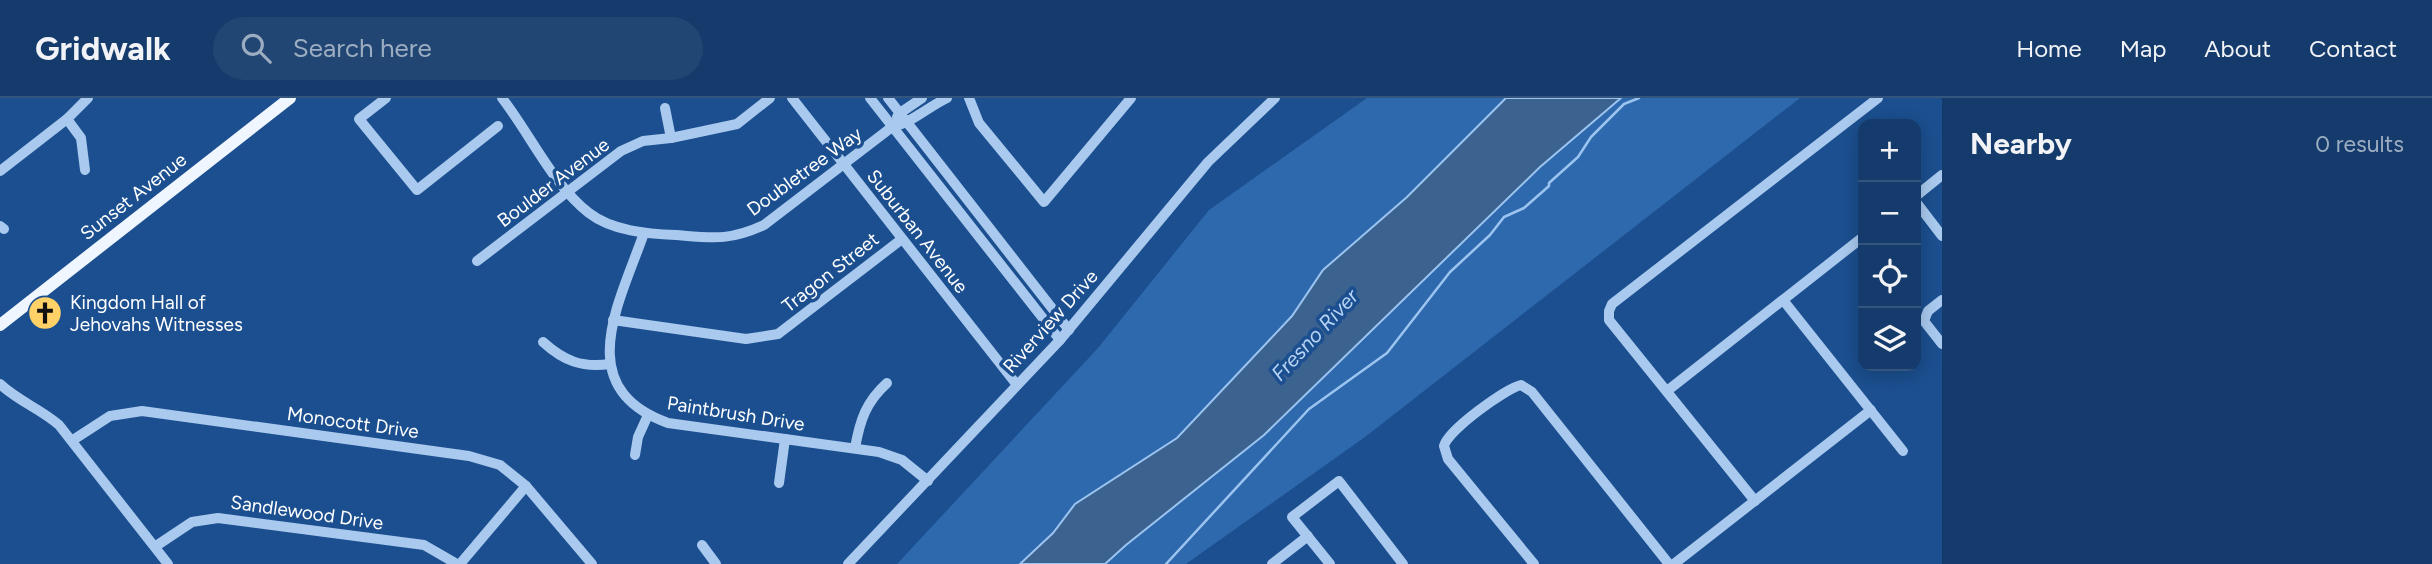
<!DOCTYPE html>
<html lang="en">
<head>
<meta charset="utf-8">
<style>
  :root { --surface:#143b6b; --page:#214673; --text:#f1f3f6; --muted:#9dadc1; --line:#33557e }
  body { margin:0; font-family:Figtree,sans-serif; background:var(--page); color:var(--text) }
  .controls { position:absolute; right:21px; top:21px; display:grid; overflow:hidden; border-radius:14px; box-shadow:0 4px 18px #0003 }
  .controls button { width:63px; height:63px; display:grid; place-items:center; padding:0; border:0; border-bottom:2px solid var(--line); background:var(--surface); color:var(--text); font:35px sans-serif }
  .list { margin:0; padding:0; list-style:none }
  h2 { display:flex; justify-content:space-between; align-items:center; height:91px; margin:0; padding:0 28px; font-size:30px }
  h2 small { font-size:23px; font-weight:400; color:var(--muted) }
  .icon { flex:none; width:38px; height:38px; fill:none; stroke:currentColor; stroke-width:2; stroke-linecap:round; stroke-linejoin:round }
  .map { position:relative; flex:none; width:1942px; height:466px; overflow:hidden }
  header { display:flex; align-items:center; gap:42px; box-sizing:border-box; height:98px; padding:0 35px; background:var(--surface); border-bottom:2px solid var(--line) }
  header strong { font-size:33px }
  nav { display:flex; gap:38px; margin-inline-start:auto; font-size:24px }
  .search { width:490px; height:63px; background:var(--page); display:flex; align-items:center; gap:18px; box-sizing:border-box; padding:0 24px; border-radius:38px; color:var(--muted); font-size:26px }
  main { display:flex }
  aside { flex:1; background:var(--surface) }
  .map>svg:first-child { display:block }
  .green { fill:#2e69ad }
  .water { fill:#3c6290; stroke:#9cc4f0; stroke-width:2 }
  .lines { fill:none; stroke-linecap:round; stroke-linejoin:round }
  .stream { stroke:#9cc4f0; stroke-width:2.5 }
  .minor { stroke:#a9c9ee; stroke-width:10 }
  .major { stroke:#f0f6ff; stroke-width:12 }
  .labels { text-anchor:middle; stroke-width:7; stroke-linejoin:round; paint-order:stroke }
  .street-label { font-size:19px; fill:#fff; stroke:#1b4f8f }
  .poi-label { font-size:19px; fill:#fff; stroke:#1b4f8f; text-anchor:start }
  .water-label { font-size:21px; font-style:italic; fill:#b5d3f5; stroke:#1b4f8f }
</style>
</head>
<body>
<header>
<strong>Gridwalk</strong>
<div class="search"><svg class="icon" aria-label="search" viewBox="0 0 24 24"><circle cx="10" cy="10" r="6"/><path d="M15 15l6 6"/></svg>Search here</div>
<nav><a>Home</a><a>Map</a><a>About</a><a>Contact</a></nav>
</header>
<main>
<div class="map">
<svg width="1942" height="466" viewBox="0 0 1942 466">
  <rect width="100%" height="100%" fill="#1b4f8f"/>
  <polygon class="green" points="1367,0 1800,0 1365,339 1186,466 897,466 1098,250 1209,112"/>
  <polygon class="water" points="1506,0 1621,0 1540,69 1264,337 1126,447 1105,466 1020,466 1053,435 1075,406 1177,340 1292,218 1323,172 1407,99"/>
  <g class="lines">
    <polyline class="stream" points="1166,466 1309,311 1387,255 1450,174 1490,137 1504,119 1524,110 1549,88 1549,85 1578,59 1591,39 1624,6 1639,0"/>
    <g class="minor">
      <polyline points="386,0 359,21 417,92 498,28"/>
      <path d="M 502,0 C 530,36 553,87 589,115 C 612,133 648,136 676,137 C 713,140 729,143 764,127 L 892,29 C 913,24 928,9 947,0"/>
      <polyline points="792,0 1017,287"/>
      <polyline points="870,0 1060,242"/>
      <polyline points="888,0 1069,232"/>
      <polyline points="969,0 979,25 1044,104 1131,0"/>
      <polyline points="665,10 671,40"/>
      <polyline points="897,19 900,15 922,0"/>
      <polyline points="67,21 81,40 85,72"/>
      <polyline points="0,73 67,21 88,0"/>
      <polyline points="1916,98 1942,77"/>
      <polyline points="1916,104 1942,138"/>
      <polyline points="0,128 4,131"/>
      <path d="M 644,135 C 620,204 570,290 668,325 L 879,354 L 902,362 L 928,383"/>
      <polyline points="477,163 621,53 643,43 671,40 737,26 770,0"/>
      <polyline points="1783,202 1903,353"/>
      <polyline points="1942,202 1928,213 1924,223 1942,246"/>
      <polyline points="613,222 746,241 778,236 902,141"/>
      <path d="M 543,244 C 564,263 582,270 610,266"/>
      <path d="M 0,286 C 18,303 41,311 59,327 L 168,466"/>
      <polyline points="1667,293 1863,139"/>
      <polyline points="73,342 110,318 142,313 469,358 500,367 526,388 592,466"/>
      <path d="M 855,350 C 860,322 866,304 887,285"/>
      <polyline points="635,357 638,339 648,317"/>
      <polyline points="779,385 785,341"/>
      <polyline points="1755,403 1609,222 1609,213 1612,206 1878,0"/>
      <polyline points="702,447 716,466"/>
      <polyline points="156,448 192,424 218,420 424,447 457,466"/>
      <polyline points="460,466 526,388"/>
      <polyline points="848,466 1060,242 1208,64 1275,0"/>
      <polyline points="1272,466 1308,438"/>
      <polyline points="1330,466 1292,419 1339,383 1403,466"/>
      <path d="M 1534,466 L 1448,361 L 1444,348 C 1448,332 1505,291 1521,287 L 1532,294 L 1669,466"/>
      <polyline points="1674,466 1871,312"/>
    </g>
    <polyline class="major" points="0,227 290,0"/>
  </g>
  <defs>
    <g id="church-disc" transform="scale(1.75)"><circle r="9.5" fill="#ffd166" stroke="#1b4f8f"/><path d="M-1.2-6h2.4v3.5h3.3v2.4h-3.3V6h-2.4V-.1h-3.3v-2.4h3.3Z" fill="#111"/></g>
  </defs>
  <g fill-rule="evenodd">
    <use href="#church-disc" x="45" y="215"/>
  </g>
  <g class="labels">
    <g class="street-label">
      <text transform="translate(804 73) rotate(-36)" y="7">Doubletree Way</text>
      <text transform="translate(553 84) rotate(-37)" y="7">Boulder Avenue</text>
      <text transform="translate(133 98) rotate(-38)" y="7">Sunset Avenue</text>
      <text transform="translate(918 133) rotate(52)" y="7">Suburban Avenue</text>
      <text transform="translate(830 174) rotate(-38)" y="7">Tragon Street</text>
      <text transform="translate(1050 223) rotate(-48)" y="7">Riverview Drive</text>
      <text transform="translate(736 315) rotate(9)" y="7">Paintbrush Drive</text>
      <text transform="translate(353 324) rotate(8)" y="7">Monocott Drive</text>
      <text transform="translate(307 414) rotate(8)" y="7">Sandlewood Drive</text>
    </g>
    <g class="poi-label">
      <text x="70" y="211">Kingdom Hall of<tspan x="70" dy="22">Jehovahs Witnesses</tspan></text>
    </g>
    <g class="water-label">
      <text transform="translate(1315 237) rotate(-47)" y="7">Fresno River</text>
    </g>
  </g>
</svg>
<div class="controls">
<button>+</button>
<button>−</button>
<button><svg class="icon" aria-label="locate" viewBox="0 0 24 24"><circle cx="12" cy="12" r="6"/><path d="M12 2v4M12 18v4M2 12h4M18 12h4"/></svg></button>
<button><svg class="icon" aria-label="layers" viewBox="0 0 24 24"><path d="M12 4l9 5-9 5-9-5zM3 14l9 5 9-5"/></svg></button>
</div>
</div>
<aside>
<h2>Nearby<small>0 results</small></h2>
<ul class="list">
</ul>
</aside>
</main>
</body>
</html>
